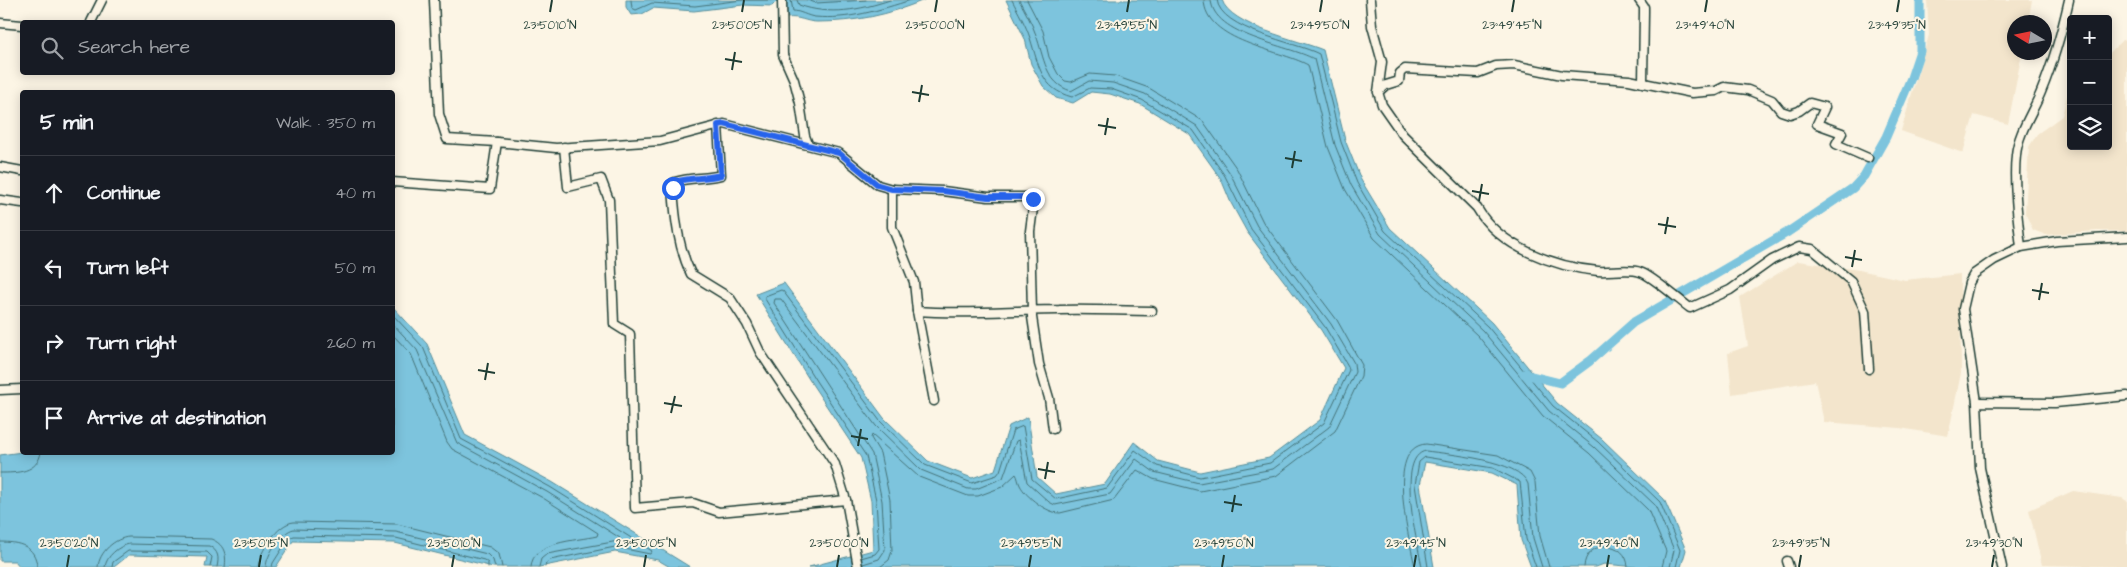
<!DOCTYPE html>
<html lang="en">
<head>
<meta charset="utf-8">
<style>
  :root { --surface:#171b24; --page:#20242c; --text:#f1f3f6; --muted:#9ea1a6; --line:#363941 }
  body { margin:0; font-family:"Architects Daughter",sans-serif; background:var(--page); color:var(--text) }
  .controls { position:absolute; right:15px; top:15px; display:grid; overflow:hidden; border-radius:5px; box-shadow:0 2px 12px #0003 }
  .controls button { width:45px; height:45px; display:grid; place-items:center; padding:0; border:0; border-bottom:1px solid var(--line); background:var(--surface); color:var(--text); font:25px sans-serif }
  .compass { position:absolute; left:2007px; top:15px; width:45px; height:45px; border-radius:50%; background:var(--surface); box-shadow:0 2px 12px #0003; rotate:280deg }
  .stop { position:absolute; width:15px; height:15px; margin:-11px; border:4px solid #2563eb; border-radius:50%; background:#fff }
  .stop.end { background:#2563eb; border-color:#fff; box-shadow:0 1px 5px #0008 }
  .list { margin:0; padding:0; list-style:none }
  h2 { display:flex; justify-content:space-between; align-items:center; height:65px; margin:0; padding:0 20px; font-size:21px }
  h2 small { font-size:16px; font-weight:400; color:var(--muted) }
  .list li { display:grid; grid-template-columns:32px 1fr auto; gap:15px; align-items:center; box-sizing:border-box; height:75px; padding:0 20px; border-top:1px solid var(--line) }
  .list b { display:block; font-size:19px; white-space:nowrap }
  .list em { font-size:16px; font-style:normal; color:var(--muted) }
  .icon { flex:none; width:28px; height:28px; fill:none; stroke:currentColor; stroke-width:2; stroke-linecap:round; stroke-linejoin:round }
  .map { position:relative; flex:none; width:2127px; height:567px; overflow:hidden }
  .search { position:absolute; background:var(--surface); box-shadow:0 2px 12px #0003; left:20px; top:20px; width:375px; height:55px; display:flex; align-items:center; gap:12px; box-sizing:border-box; padding:0 18px; border-radius:5px; color:var(--muted); font-size:19px }
  .panel { position:absolute; background:var(--surface); box-shadow:0 2px 12px #0003; left:20px; top:90px; width:375px; height:365px; border-radius:5px }
  .map>svg:first-child { display:block }
  .built { fill:#f3e5cc }
  .water { fill:#7dc4dd; stroke:#578e99 }
  .lines { fill:none; stroke-linecap:round; stroke-linejoin:round }
  .shore { stroke:#457378; stroke-width:1 }
  .canal { stroke:#7dc4dd; stroke-width:9 }
  .minor-casing { stroke:#1f3d34; stroke-width:11 }
  .minor { stroke:#fcf5e5; stroke-width:8 }
  .route { stroke:#2563eb; stroke-width:6 }
  .ticks { fill:none; stroke:#1f3d34; stroke-width:2 }
  .ticks-label { font-size:12px; text-anchor:middle; fill:#1f3d34; stroke:#fcf5e5; stroke-width:4; stroke-linejoin:round; paint-order:stroke }
</style>
</head>
<body>
<div class="map">
<svg width="2127" height="567" viewBox="0 0 2127 567">
  <rect width="100%" height="100%" fill="#fcf5e5"/>
  <filter id="ink" filterUnits="userSpaceOnUse"><feTurbulence type="fractalNoise" baseFrequency=".02" numOctaves="2"/><feDisplacementMap in="SourceGraphic" scale="10" xChannelSelector="R" yChannelSelector="G"/><feConvolveMatrix kernelMatrix="1 2 1 2 8 2 1 2 1" color-interpolation-filters="sRGB"/></filter>
  <g filter="url(#ink)">
    <g class="built">
      <polygon points="1927,0 2032,0 2028,22 2014,22 2014,52 2022,53 2008,124 1974,115 1963,153 1901,131 1929,35"/>
      <polygon points="2122,40 2127,41 2127,231 2097,231 2046,235 2033,230 2025,213 2029,147 2037,134 2062,116 2071,81 2071,146 2108,146 2108,55"/>
      <polygon points="1798,261 1859,270 1905,280 1960,274 1961,373 1948,436 1900,428 1824,422 1815,381 1732,394 1728,353 1748,346 1740,297"/>
      <polygon points="2073,491 2122,498 2127,501 2127,567 2042,565 2029,510"/>
    </g>
    <g class="water">
      <polygon points="626,0 778,0 772,6 743,5 694,11 653,8 642,14 631,15 626,7"/>
      <path d="M 786,0 L 924,0 C 889,15 855,22 817,22 C 806,22 799,16 787,18 Z"/>
      <path d="M 1006,0 L 1222,0 C 1230,26 1299,40 1323,50 L 1345,140 L 1361,180 L 1390,228 L 1492,323 L 1557,403 L 1602,439 L 1664,499 L 1686,550 L 1681,567 L 1637,567 L 1604,564 L 1596,567 L 1531,567 L 1521,540 L 1517,485 L 1492,473 L 1425,462 L 1420,485 L 1434,567 L 809,567 L 873,550 L 871,501 L 861,458 L 812,384 L 756,294 L 784,283 L 884,418 L 928,461 L 972,478 L 995,470 L 1009,426 L 1028,417 L 1037,477 L 1056,494 L 1105,484 L 1134,442 L 1158,461 L 1200,472 L 1269,458 L 1320,420 L 1344,368 L 1321,330 L 1247,232 L 1231,203 L 1221,179 L 1189,134 L 1140,104 L 1110,94 L 1091,92 L 1073,103 L 1056,98 L 1043,86 L 1031,64 L 1025,39 Z"/>
      <polygon points="393,307 427,344 465,435 552,482 690,567 670,567 658,560 615,552 539,567 493,567 395,543 293,541 276,567 205,567 207,557 129,555 114,567 20,567 15,561 0,561 0,455 22,452 392,452"/>
    </g>
    <g class="lines">
      <g class="shore">
        <polyline points="631,0 632,8 636,10 652,3 695,6 742,0 772,0"/>
        <path d="M 791,0 L 793,11 C 800,11 807,16 815,17 C 849,20 879,10 911,0"/>
        <path d="M 797,0 L 799,5 C 829,16 860,10 890,0"/>
        <polyline points="807,0 816,3 866,0"/>
        <path d="M 1204,0 C 1205,42 1279,49 1308,65 L 1328,147 L 1345,189 L 1374,238 L 1478,336 L 1543,416 L 1589,453 L 1648,510 L 1666,551 L 1662,567"/>
        <path d="M 1211,0 C 1213,36 1289,45 1314,59 L 1335,145 L 1351,185 L 1380,234 L 1483,331 L 1549,411 L 1594,447 L 1655,505 L 1674,550 L 1670,567"/>
        <path d="M 1217,0 C 1220,30 1296,42 1319,54 L 1341,142 L 1357,183 L 1385,231 L 1488,327 L 1553,406 L 1598,442 L 1660,502 L 1680,550 L 1676,567"/>
        <polyline points="392,314 423,347 461,439 550,487 652,551 650,554 615,547 550,560 546,563 545,567"/>
        <polyline points="392,323 417,350 457,443 547,492 620,538 618,541 547,554 541,559 539,567"/>
        <path d="M 392,334 L 411,354 L 447,442 L 452,449 L 543,498 L 598,533 L 597,536 C 576,541 532,541 531,567"/>
        <path d="M 0,473 C 17,473 38,473 41,452"/>
        <path d="M 0,542 C 18,542 36,545 37,567"/>
        <path d="M 861,558 L 875,554 L 879,549 L 876,500 L 866,456 L 816,381 L 765,299 L 765,296 L 781,290 L 783,291 L 880,421 L 925,465 L 972,483 L 997,475 L 1000,471 L 1013,430 L 1023,426 L 1032,479 L 1056,499 L 1107,488 L 1135,450 L 1157,466 L 1200,477 L 1270,463 L 1324,423 L 1349,370 L 1348,366 L 1325,327 L 1251,229 L 1225,176 L 1193,130 L 1142,100 L 1111,89 L 1090,88 L 1072,97 C 1041,89 1039,66 1030,38 C 1026,25 1018,12 1012,0"/>
        <path d="M 863,564 L 879,559 L 885,550 L 882,501 L 872,454 L 774,303 L 775,299 L 781,299 L 876,426 L 921,470 L 968,489 L 976,489 L 1003,478 L 1016,441 L 1019,440 L 1027,482 L 1049,502 L 1055,505 L 1110,494 L 1136,459 L 1154,472 L 1199,483 L 1273,469 L 1329,427 L 1355,372 L 1354,363 L 1331,324 L 1257,226 L 1230,173 L 1197,126 L 1145,94 L 1113,83 L 1089,81 L 1071,91 C 1045,83 1044,57 1036,35 C 1032,23 1025,11 1019,0"/>
        <path d="M 98,567 C 99,552 115,538 129,537 L 211,539 C 224,544 227,554 225,567"/>
        <path d="M 105,567 C 106,556 119,546 129,544 L 209,546 C 219,551 219,558 217,567"/>
        <polyline points="112,567 113,562 128,551 207,552 212,557 210,567"/>
        <path d="M 258,567 C 259,552 278,523 294,522 L 397,524 L 490,547 L 499,554 L 502,567"/>
        <path d="M 266,567 C 266,555 282,531 294,529 L 396,532 L 487,554 L 493,560 L 495,567"/>
        <polyline points="272,567 273,563 289,538 294,536 396,538 484,560 488,563 488,567"/>
        <path d="M 880,567 L 889,560 L 892,551 L 890,500 L 880,453 L 871,438 L 872,435 L 919,477 L 968,496 L 978,496 L 1002,487 L 1016,474 C 1018,477 1018,481 1020,485 C 1026,497 1047,513 1060,513 L 1114,500 L 1137,470 L 1153,479 L 1200,491 L 1276,476 L 1335,431 L 1361,376 L 1362,365 L 1337,320 L 1263,222 L 1237,169 L 1203,121 L 1149,88 L 1115,76 L 1090,74 L 1071,82 L 1065,81 L 1058,74 L 1049,57 L 1043,31 L 1027,0"/>
        <path d="M 1415,567 C 1410,541 1384,447 1426,444 L 1498,455 L 1530,472 L 1535,482 L 1540,536 L 1549,567"/>
        <path d="M 1422,567 C 1418,546 1395,456 1426,451 C 1448,454 1520,460 1528,484 L 1533,538 L 1542,567"/>
        <polyline points="1428,567 1415,485 1419,462 1425,457 1493,468 1520,482 1526,539 1536,567"/>
        <path d="M 1584,567 C 1585,539 1627,539 1628,567"/>
      </g>
      <polyline class="canal" points="1524,374 1560,383 1590,361 1634,322 1788,232 1853,188 1864,176 1886,137 1911,78 1920,51 1920,0"/>
      <g class="minor-casing">
        <g id="minor">
          <polyline points="434,0 439,114 447,139 497,142"/>
          <polyline points="782,0 783,55 794,80 800,103 805,136 808,144"/>
          <path d="M 1370,0 L 1372,26 L 1382,62 L 1378,92 L 1382,105 L 1403,135 L 1477,208 C 1499,247 1555,267 1598,271 C 1610,272 1630,268 1640,272 C 1651,275 1679,300 1690,308 L 1730,290 L 1772,260 L 1799,247 L 1812,249 L 1851,281 L 1865,311 L 1869,369"/>
          <polyline points="1639,0 1644,7 1644,12 1643,83"/>
          <polyline points="91,22 102,0"/>
          <polyline points="0,23 22,25"/>
          <polyline points="1378,92 1386,85 1399,81 1400,73 1405,69 1478,73 1496,66 1514,65 1562,75 1629,80 1692,93 1716,91 1724,87 1748,90 1772,100 1781,111 1790,114 1799,111 1810,103 1825,107 1817,124 1842,133 1836,144 1868,158"/>
          <path d="M 718,125 L 721,175 C 706,179 690,177 675,182 L 673,188 C 675,217 678,247 691,274 L 730,298 L 747,324 L 760,352 L 835,464 L 846,500 L 858,567"/>
          <polyline points="564,147 568,187 601,179 609,200 614,324 630,334 635,508 693,503 719,512 846,500"/>
          <polyline points="0,167 22,171"/>
          <polyline points="392,182 490,189 497,142 556,148 660,141 724,124 839,153 878,185 892,189"/>
          <polyline points="0,200 22,203"/>
          <path d="M 2021,247 C 2018,221 2013,182 2016,155 C 2018,133 2033,112 2041,92 C 2053,63 2062,31 2069,0"/>
          <polyline points="917,311 934,401"/>
          <polyline points="0,390 22,389"/>
          <polyline points="1977,402 1963,309 1969,283 1974,274 1994,260 2021,247 2057,241 2127,237"/>
          <path d="M 1053,429 L 1049,398 L 1039,364 L 1032,317 L 1032,311 L 1030,231 L 1033,208 L 1032,197 L 988,197 L 943,191 L 892,189 L 892,227 L 914,282 L 917,311 C 965,315 1012,310 1059,310 C 1090,309 1121,311 1152,311"/>
          <polyline points="1787,561 1789,567"/>
          <polyline points="2002,567 1980,468 1977,402 2055,403 2127,396"/>
        </g>
      </g>
      <use href="#minor" class="minor"/>
    </g>
  </g>
  <g class="lines" filter="url(#ink)">
    <path class="route" d="M 673,188 L 675,182 C 690,177 707,179 721,175 L 718,125 L 724,124 L 839,153 L 878,185 L 892,189 L 943,191 L 988,197 L 1031,197 L 1033,199"/>
  </g>
  <path class="ticks" d="M 550,12 L 552,0M 742,12 L 744,0M 935,12 L 937,0M 1127,12 L 1129,0M 1320,12 L 1322,0M 1512,12 L 1514,0M 1705,12 L 1707,0M 1897,12 L 1899,0M 725,59 L 742,62M 732,70 L 735,52M 912,92 L 929,95M 919,102 L 922,85M 1098,125 L 1116,128M 1105,135 L 1108,118M 1285,158 L 1302,161M 1292,168 L 1295,151M 1472,191 L 1489,194M 1479,201 L 1482,184M 1658,224 L 1676,227M 1665,234 L 1668,217M 1845,257 L 1862,260M 1852,267 L 1855,250M 2032,290 L 2049,293M 2039,300 L 2042,283M 478,370 L 495,373M 485,380 L 488,363M 664,403 L 682,406M 671,413 L 675,396M 851,436 L 868,439M 858,446 L 861,429M 1038,469 L 1055,472M 1045,479 L 1048,462M 1224,502 L 1242,505M 1232,512 L 1235,495M 67,567 L 69,555M 259,567 L 261,555M 452,567 L 454,555M 644,567 L 646,555M 837,567 L 839,555M 1029,567 L 1031,555M 1222,567 L 1224,555M 1414,567 L 1416,555M 1607,567 L 1609,555M 1799,567 L 1801,555M 1992,567 L 1994,555"/>
  <g class="ticks-label">
    <text x="1320" y="29">23°49'50"N</text>
    <text x="1705" y="29">23°49'40"N</text>
    <text x="550" y="29">23°50'10"N</text>
    <text x="742" y="29">23°50'05"N</text>
    <text x="935" y="29">23°50'00"N</text>
    <text x="1127" y="29">23°49'55"N</text>
    <text x="1512" y="29">23°49'45"N</text>
    <text x="1897" y="29">23°49'35"N</text>
    <text x="69" y="547">23°50'20"N</text>
    <text x="261" y="547">23°50'15"N</text>
    <text x="454" y="547">23°50'10"N</text>
    <text x="646" y="547">23°50'05"N</text>
    <text x="839" y="547">23°50'00"N</text>
    <text x="1031" y="547">23°49'55"N</text>
    <text x="1224" y="547">23°49'50"N</text>
    <text x="1416" y="547">23°49'45"N</text>
    <text x="1609" y="547">23°49'40"N</text>
    <text x="1801" y="547">23°49'35"N</text>
    <text x="1994" y="547">23°49'30"N</text>
  </g>
</svg>
<div class="controls">
<button>+</button>
<button>−</button>
<button><svg class="icon" aria-label="layers" viewBox="0 0 24 24"><path d="M12 4l9 5-9 5-9-5zM3 14l9 5 9-5"/></svg></button>
</div>
<svg class="compass" viewBox="-18 -18 36 36"><path d="M0-13l5 13h-10z" fill="#e53935"/><path d="M0 13l5-13h-10z" fill="#9ea1a6"/></svg>
<div class="stop" style="left:673px;top:188px"></div>
<div class="stop end" style="left:1033px;top:199px"></div>
<div class="search"><svg class="icon" aria-label="search" viewBox="0 0 24 24"><circle cx="10" cy="10" r="6"/><path d="M15 15l6 6"/></svg>Search here</div>
<section class="panel">
<h2>5 min<small>Walk · 350 m</small></h2>
<ul class="list">
<li><svg class="icon" aria-label="ahead" viewBox="0 0 24 24"><path d="M12 20V5M6 11l6-6 6 6"/></svg><div><b>Continue</b></div><em>40 m</em></li>
<li><svg class="icon" aria-label="left" viewBox="0 0 24 24"><path d="M17 20v-9H6M10 6l-5 5 5 5"/></svg><div><b>Turn left</b></div><em>50 m</em></li>
<li><svg class="icon" aria-label="right" viewBox="0 0 24 24"><path d="M7 20v-9h11M14 6l5 5-5 5"/></svg><div><b>Turn right</b></div><em>260 m</em></li>
<li><svg class="icon" aria-label="arrive" viewBox="0 0 24 24"><path d="M6 21V4h12l-3 4 3 4H6"/></svg><div><b>Arrive at destination</b></div></li>
</ul>
</section>
</div>
</body>
</html>
